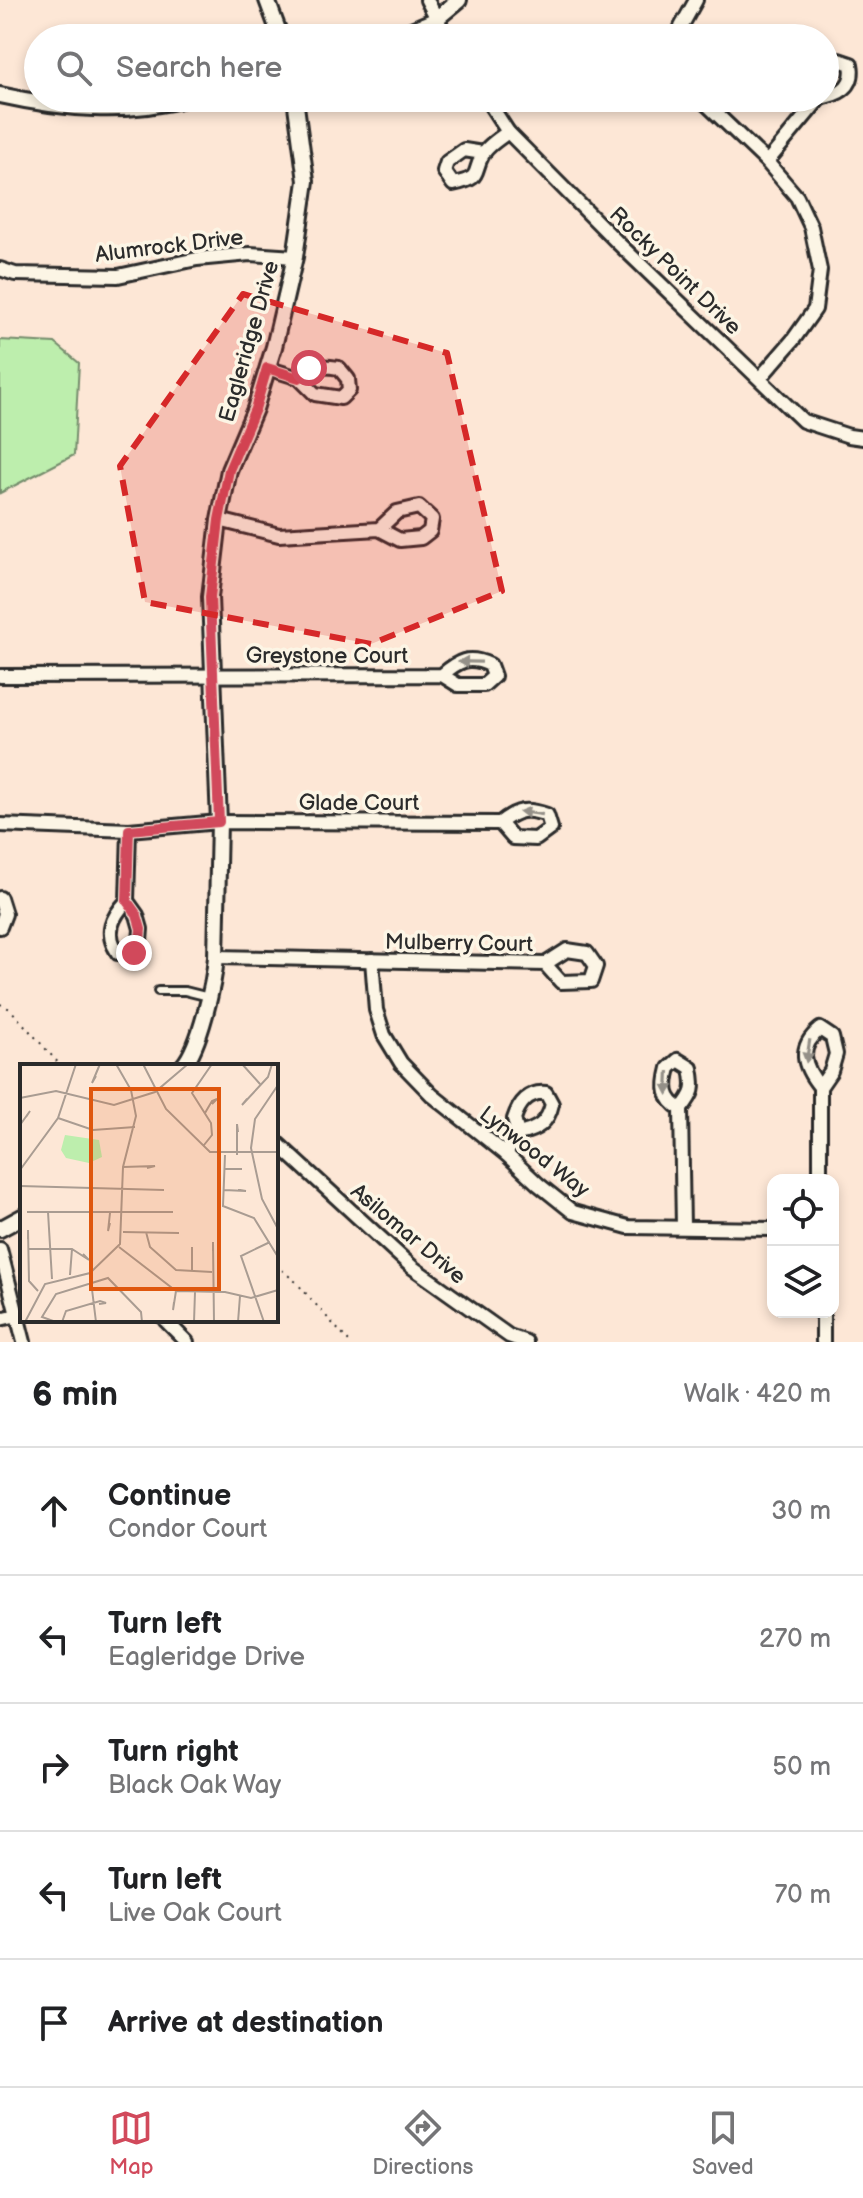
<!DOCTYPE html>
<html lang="en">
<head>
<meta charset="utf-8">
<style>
  :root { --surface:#fff; --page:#f2f2f2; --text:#202124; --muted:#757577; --line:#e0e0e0; --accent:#d1495b }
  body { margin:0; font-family:"Balsamiq Sans",sans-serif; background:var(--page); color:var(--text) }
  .controls { position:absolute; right:24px; bottom:24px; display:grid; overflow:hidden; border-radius:16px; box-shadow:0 4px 12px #0003 }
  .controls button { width:72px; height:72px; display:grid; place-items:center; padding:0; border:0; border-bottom:2px solid var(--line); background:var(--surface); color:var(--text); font:40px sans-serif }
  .stop { position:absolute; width:24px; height:24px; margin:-18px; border:6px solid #d1495b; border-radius:50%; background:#fff }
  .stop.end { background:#d1495b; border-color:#fff; box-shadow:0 2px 8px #0008 }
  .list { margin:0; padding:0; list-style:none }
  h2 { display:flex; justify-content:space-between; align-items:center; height:104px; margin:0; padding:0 32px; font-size:34px }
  h2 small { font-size:26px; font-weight:400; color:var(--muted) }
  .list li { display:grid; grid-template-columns:52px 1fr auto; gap:24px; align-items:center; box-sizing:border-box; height:128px; padding:0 32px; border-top:2px solid var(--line) }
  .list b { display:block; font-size:30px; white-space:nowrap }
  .list p { margin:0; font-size:26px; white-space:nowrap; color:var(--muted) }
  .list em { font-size:26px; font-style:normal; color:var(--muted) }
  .icon { flex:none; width:44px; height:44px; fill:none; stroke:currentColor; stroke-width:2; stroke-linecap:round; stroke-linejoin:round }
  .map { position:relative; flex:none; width:863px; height:1342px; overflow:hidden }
  .search { position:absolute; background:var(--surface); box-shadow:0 4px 12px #0003; left:24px; right:24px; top:24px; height:88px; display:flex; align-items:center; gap:20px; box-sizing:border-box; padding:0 28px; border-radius:44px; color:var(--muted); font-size:30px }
  .sheet { height:744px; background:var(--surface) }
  nav { display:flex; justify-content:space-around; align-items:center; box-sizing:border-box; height:112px; border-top:2px solid var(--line); background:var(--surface); font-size:22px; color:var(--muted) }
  nav a { display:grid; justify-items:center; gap:4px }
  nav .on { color:var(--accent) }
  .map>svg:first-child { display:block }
  .pitch { fill:#bdeead; stroke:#748c6c; stroke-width:2 }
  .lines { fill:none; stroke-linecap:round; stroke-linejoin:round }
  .service-casing { stroke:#2b2b2b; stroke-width:12 }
  .minor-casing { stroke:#2b2b2b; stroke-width:18 }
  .tertiary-casing { stroke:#2b2b2b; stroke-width:20 }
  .path { stroke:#2b2b2b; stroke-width:2; stroke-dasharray:2 6; stroke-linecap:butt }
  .service { stroke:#fcf5e5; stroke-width:6 }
  .minor { stroke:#fcf5e5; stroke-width:12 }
  .tertiary { stroke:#fcf5e5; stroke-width:14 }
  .oneway { fill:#949088 }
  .route { stroke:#d1495b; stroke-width:10 }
  .marked { fill:#d62828; fill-opacity:0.2; stroke:#d62828; stroke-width:6; stroke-dasharray:16 10; stroke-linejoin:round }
  .labels { text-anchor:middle; stroke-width:7; stroke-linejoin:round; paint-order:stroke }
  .street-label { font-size:22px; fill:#2b2b2b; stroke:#fcf5e5 }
  .inset-road { fill:none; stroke:#a99c92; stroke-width:2 }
  .view { fill:#df570e; fill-opacity:0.15; stroke:#df570e; stroke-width:4 }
  .inset-edge { fill:none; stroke:#2b2b2b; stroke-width:4 }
</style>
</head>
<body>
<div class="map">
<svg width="863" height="1342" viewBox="0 0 863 1342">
  <rect width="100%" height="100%" fill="#fde7d6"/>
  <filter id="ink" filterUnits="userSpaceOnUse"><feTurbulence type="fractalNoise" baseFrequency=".0125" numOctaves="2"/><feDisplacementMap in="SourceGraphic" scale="16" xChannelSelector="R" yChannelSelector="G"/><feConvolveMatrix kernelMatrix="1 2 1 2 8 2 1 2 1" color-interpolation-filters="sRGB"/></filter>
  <g filter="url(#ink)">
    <polygon class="pitch" points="0,340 55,343 79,363 74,455 0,493"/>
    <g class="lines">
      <g class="service-casing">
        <polyline id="service" points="158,991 185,991 209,997"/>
      </g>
      <g class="minor-casing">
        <g id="minor">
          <polyline points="427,0 447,38"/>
          <polyline points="682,38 681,27 696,0"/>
          <path d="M 825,67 L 839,60 L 851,64 C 855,84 843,93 825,97"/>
          <polyline points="486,98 508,132 618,243 803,421 849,436 863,438"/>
          <polyline points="700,98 767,162 797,197 811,227 820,270 815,309 793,340 760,378"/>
          <path d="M 483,153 L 464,150 L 447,162 L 444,171 L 453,184 C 483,178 472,173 483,154 C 487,146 500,138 508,132"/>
          <polyline points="767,162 820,98"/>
          <polyline points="0,269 15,274 118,276 197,259 250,254 295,257"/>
          <path d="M 267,368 L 299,378 L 315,394 L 341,398 L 349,390 L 348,379 L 339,368 C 322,365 311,365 299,378"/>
          <polyline points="219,520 279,535 379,529 400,540 421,538 430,531 432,519 419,507 397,512 379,529"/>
          <path d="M 0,676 L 442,675 L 458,685 L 484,685 L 494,676 L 490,665 C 468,655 458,661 442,675"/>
          <path d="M 0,825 L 129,830 L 219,822 L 500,823 C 517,809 527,808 547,815 L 551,828 L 536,839 L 513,838 L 500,823"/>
          <polyline points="0,898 5,914 0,927"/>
          <path d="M 127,901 C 112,917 104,933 118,953 L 134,953 L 140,941 L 141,929 L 137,915 L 127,901 L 129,830"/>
          <polyline points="216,957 545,964 567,950 587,953 596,966 591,981 561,982 545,964"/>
          <polyline points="372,960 376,1010 384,1035 401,1063 432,1095 506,1154 538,1184 573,1212 628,1227 773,1229"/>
          <path d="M 820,1087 C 803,1066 797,1048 820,1029 L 832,1037 L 836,1054 L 831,1071 L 820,1087 L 820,1180"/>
          <path d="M 681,1109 C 664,1099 664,1087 669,1068 L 678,1060 L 691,1068 C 695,1089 694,1093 681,1109 L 683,1227"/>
          <polyline points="276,1142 412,1267 509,1336 526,1342"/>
          <path d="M 506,1154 L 518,1134 C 537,1130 548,1123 552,1104 L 546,1093 C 529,1091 519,1103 514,1119 L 518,1134"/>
          <polyline points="0,1249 24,1342"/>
          <polyline points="823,1312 823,1342"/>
          <polyline points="0,1319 22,1314"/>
          <polyline points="165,1320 187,1342"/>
        </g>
      </g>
      <g class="tertiary-casing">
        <g id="tertiary">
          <polyline points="267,0 281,38"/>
          <polyline points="393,38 435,20 459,0"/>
          <path d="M 0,95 C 63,109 125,115 188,98"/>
          <path d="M 183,1066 C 200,1047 214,983 216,957 L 219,822 L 210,597 L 219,520 L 229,470 L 255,409 L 274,347 L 295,257 L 306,181 L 295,98"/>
          <polyline points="0,1229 22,1217"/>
        </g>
      </g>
      <g class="path">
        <polyline points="0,1004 10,1009 61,1066"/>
        <polyline points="276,1265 296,1282 349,1342"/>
      </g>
      <use href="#service" class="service"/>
      <use href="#minor" class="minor"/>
      <use href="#tertiary" class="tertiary"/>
    </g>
    <defs><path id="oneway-solid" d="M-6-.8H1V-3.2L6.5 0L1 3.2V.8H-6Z" transform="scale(2)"/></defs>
    <g class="oneway">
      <use href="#oneway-solid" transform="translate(470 662) rotate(-179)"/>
      <use href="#oneway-solid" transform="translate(531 813) rotate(-172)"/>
      <use href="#oneway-solid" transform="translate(808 1051) rotate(99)"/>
      <use href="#oneway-solid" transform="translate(668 1083) rotate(92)"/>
    </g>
  </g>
  <g class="lines" filter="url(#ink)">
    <polyline class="route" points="134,953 140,941 141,929 137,915 127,901 129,830 219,822 210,597 219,520 229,470 255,409 267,368 299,378 309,368"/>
  </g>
  <path class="marked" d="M 243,294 L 447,353 L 502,591 L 371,644 L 145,602 L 120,466 Z"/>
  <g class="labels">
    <g class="street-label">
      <text transform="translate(169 245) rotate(-7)" y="8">Alumrock Drive</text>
      <text transform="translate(676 270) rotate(44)" y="8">Rocky Point Drive</text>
      <text transform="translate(248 341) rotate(-74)" y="8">Eagleridge Drive</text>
      <text x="327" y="663">Greystone Court</text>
      <text x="359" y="810">Glade Court</text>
      <text transform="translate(459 942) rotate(1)" y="8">Mulberry Court</text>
      <text transform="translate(535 1151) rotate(38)" y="8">Lynwood Way</text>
      <text transform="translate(409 1233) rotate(40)" y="8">Asilomar Drive</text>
    </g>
  </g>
  <g transform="translate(20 1064)">
    <rect width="258" height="258" fill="#fde7d6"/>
    <path d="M 45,71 L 79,76 L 82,93 L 69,99 L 46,94 L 41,86 Z" fill="#bdeead"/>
    <path class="inset-road" d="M 123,0 L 146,45 L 190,88 L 258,88M 222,0 L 240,20M 76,12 L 72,19 L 80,0M 258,21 L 235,55 L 231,84 L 242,135 L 258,165M 0,34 L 36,27 L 94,41 L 135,28 L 168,0M 227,35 L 222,41 L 248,13 L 252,0M 185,49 L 192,37 L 197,35 L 192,40M 38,54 L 73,66 L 115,63M 0,61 L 10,47 L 6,53M 184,81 L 192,71 L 191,59 L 172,29 L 192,0M 205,91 L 203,142 L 234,154 L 258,193M 217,91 L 217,60 L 218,68M 103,103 L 135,102 L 127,104M 204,105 L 222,105 L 214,105M 0,106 L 38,54 L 56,0M 0,122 L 144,126 L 136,126M 204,126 L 226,127 L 218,126M 13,148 L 7,148 L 153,148 L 145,148M 28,148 L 32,215M 90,159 L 88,167 L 90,149M 103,168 L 159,169 L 152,169M 126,168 L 130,183 L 156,206 L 192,208M 8,175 L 8,166 L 9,217 L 18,227M 99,183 L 156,227 L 205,228 L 231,234 L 258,226M 8,185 L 52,185 L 69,196 L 63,190M 193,187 L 193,178 L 194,258M 172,190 L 172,183 L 172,208M 70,209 L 76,258M 50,211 L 52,185M 154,238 L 153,246 L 156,227M 5,258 L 25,220 L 70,209 L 100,180 L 103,103 L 116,52 L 111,26 L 96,0M 36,258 L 22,253 L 36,230 L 88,214 L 121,248 L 122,258M 42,258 L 46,247 L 80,237 L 86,239 L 79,240M 174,258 L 175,228M 218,258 L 220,232M 244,258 L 221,192 L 250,178"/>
    <path class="view" d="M 71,25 L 199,25 L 199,225 L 71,225 Z"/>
    <rect width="258" height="258" class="inset-edge"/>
  </g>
</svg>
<div class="controls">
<button><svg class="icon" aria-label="locate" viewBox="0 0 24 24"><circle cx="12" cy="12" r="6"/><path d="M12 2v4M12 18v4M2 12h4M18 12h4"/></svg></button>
<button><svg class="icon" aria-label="layers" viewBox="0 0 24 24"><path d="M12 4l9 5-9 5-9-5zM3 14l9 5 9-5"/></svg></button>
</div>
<div class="stop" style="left:309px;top:368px"></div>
<div class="stop end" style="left:134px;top:953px"></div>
<div class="search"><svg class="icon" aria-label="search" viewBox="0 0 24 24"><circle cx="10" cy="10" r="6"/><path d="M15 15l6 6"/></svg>Search here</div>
</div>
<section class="sheet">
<h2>6 min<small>Walk · 420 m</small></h2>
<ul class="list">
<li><svg class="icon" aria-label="ahead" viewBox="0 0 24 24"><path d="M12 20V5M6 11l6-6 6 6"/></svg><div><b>Continue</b><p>Condor Court</p></div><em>30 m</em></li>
<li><svg class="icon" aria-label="left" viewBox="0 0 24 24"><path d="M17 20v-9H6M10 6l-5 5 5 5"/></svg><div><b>Turn left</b><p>Eagleridge Drive</p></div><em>270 m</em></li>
<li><svg class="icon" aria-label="right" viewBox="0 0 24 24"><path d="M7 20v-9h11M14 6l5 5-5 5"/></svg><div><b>Turn right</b><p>Black Oak Way</p></div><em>50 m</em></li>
<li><svg class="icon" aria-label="left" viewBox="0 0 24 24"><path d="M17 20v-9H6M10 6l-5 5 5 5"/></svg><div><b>Turn left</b><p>Live Oak Court</p></div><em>70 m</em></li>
<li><svg class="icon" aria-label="arrive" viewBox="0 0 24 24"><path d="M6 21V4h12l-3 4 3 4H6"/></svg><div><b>Arrive at destination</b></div></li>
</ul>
</section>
<nav>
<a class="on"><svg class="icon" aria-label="map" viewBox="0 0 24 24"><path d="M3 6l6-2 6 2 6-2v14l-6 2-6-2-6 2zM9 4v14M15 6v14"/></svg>Map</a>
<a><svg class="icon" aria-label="directions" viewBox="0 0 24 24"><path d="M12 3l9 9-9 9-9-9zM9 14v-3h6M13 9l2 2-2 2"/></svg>Directions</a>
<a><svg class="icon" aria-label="saved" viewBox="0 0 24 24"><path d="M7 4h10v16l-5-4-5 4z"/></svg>Saved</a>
</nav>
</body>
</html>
